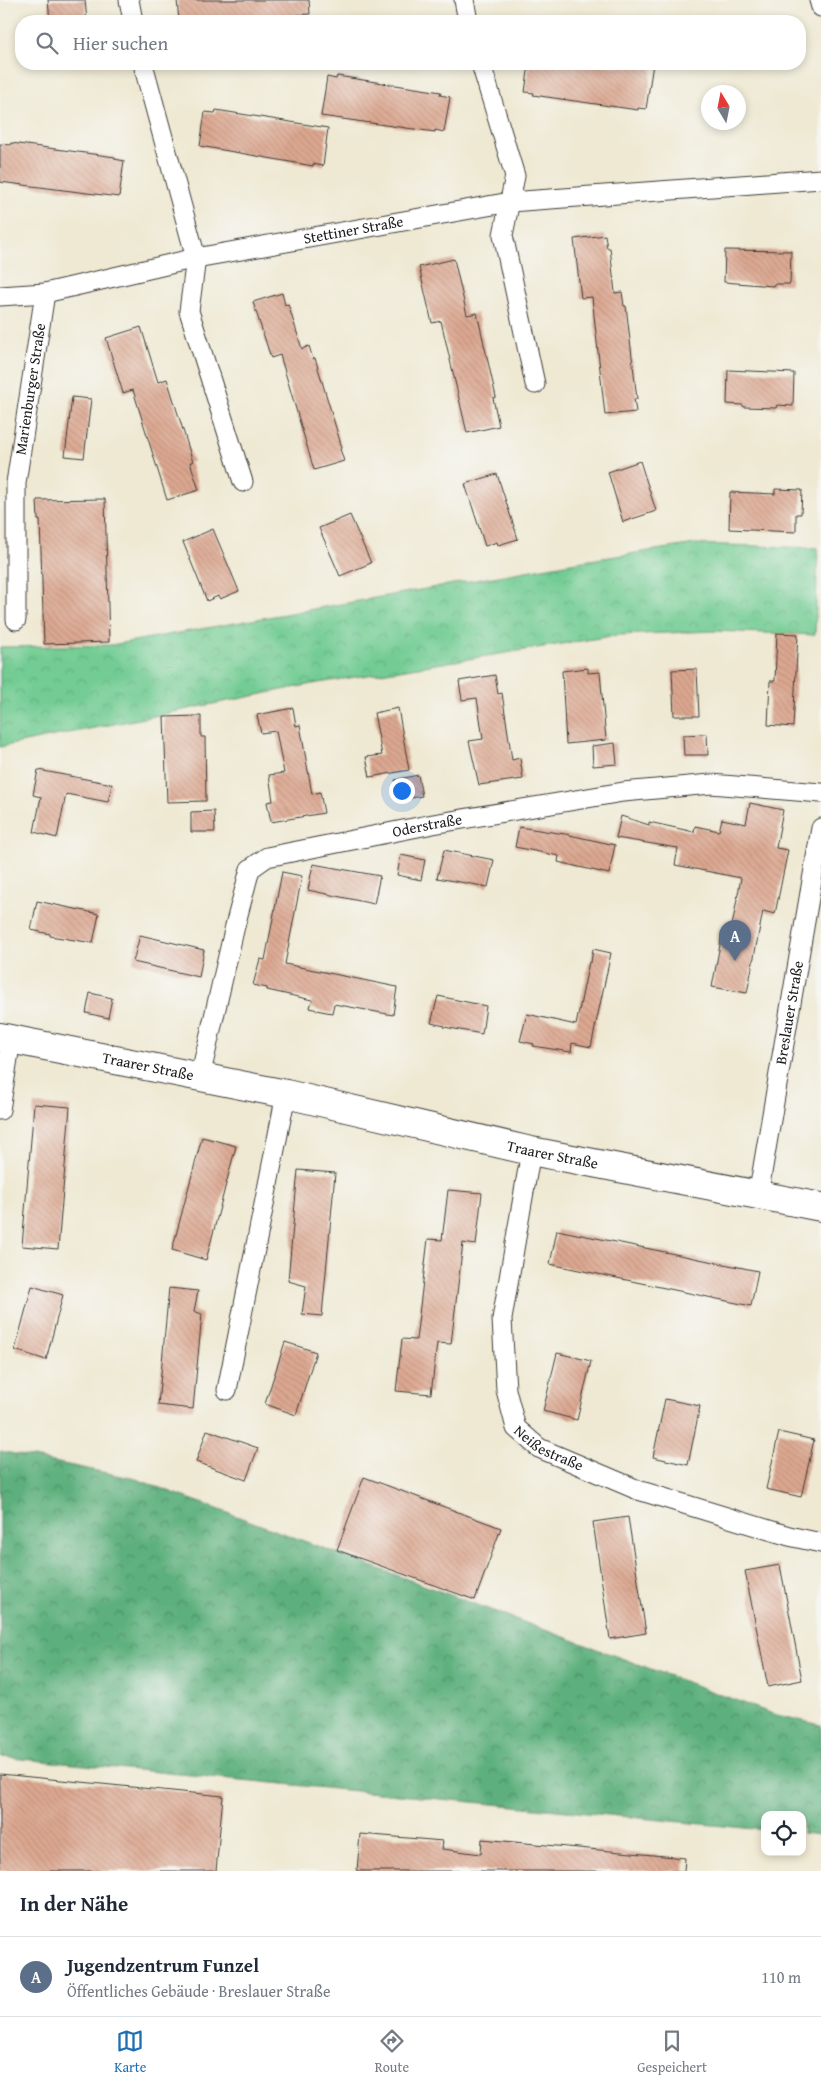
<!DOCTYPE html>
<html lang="de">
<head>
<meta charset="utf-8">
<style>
  :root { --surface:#fff; --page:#f6f6f7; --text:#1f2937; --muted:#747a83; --line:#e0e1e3; --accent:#1f6fb2 }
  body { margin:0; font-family:"Gentium Book Plus",serif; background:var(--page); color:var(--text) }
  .controls { position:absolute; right:15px; bottom:15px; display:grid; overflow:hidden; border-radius:10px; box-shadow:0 2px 8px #0003 }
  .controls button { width:45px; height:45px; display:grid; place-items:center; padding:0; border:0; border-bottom:1px solid var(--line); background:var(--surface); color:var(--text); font:25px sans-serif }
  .compass { position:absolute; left:701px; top:85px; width:45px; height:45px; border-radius:50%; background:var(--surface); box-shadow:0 2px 8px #0003; rotate:350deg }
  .you { position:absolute; left:401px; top:790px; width:18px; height:18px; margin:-12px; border:4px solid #fff; border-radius:50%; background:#1a73e8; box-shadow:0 0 0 8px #1a73e833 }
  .badge { display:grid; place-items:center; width:32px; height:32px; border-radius:50%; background:var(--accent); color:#fff; font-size:16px; font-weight:700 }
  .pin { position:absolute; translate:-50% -41px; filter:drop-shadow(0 1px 2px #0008) }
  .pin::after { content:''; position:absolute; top:26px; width:18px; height:15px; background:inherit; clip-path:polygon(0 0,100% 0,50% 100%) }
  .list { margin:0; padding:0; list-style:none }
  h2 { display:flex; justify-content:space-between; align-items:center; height:65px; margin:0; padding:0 20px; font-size:21px }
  h2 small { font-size:16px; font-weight:400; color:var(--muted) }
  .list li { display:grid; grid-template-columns:32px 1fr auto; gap:15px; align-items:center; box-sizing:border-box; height:80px; padding:0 20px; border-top:1px solid var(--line) }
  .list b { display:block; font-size:19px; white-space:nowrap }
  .list p { margin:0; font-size:16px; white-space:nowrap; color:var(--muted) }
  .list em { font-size:16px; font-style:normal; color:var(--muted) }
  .icon { flex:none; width:28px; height:28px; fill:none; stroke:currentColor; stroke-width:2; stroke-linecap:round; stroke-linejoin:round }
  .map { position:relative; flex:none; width:821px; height:1871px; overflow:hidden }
  .search { position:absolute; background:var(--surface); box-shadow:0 2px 8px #0003; left:15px; right:15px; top:15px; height:55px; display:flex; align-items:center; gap:12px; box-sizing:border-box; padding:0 18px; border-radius:20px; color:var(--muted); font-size:19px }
  .sheet { height:145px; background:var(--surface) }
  nav { display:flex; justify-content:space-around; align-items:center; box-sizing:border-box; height:70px; border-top:1px solid var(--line); background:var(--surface); font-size:14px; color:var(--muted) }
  nav a { display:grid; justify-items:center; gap:2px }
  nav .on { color:var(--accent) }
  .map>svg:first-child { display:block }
  .forest { fill:url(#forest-crowns); stroke:#3c664c }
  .park { fill:url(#park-crowns); stroke:#477458 }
  .building { fill:url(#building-back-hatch) }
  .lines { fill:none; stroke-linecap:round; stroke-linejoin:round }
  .street-casing { stroke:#3c3b37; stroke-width:21 }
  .secondary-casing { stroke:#3c3b37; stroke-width:30 }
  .street { stroke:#fff; stroke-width:19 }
  .secondary { stroke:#fff; stroke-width:28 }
  .labels { text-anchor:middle; stroke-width:5; stroke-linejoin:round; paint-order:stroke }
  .street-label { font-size:15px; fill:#1c1c1c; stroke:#f6f6f2 }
</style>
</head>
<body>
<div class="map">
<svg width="821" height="1871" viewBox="0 0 821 1871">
  <defs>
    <pattern id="forest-crowns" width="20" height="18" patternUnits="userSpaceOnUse" patternTransform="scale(1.25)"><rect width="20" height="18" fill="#5db07d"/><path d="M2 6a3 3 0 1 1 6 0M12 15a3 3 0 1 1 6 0" fill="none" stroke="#4c8e66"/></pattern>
    <pattern id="park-crowns" width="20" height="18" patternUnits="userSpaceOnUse" patternTransform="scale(1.25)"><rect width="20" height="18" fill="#72cc93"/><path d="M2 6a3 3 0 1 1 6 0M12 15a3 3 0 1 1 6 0" fill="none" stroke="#62af7e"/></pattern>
    <pattern id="building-back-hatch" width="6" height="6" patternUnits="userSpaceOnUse" patternTransform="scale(1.25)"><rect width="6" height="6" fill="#dca790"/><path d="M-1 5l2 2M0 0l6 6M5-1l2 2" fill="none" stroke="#bc8f7c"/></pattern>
  </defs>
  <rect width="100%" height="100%" fill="#f6f6f2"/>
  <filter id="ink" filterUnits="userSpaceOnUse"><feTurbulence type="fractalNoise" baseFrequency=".02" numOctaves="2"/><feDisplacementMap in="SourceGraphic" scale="10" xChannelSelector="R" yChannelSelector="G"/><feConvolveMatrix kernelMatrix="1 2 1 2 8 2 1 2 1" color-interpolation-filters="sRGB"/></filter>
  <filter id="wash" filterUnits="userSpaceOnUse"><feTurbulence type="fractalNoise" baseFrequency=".0096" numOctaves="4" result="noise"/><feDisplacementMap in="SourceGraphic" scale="20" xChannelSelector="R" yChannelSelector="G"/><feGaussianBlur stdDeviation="1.12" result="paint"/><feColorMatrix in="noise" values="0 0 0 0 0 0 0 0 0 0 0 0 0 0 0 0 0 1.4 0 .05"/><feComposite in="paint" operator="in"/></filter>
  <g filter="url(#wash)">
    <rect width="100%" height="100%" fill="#efe9d3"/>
    <polygon class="forest" points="0,1451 136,1479 773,1714 821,1725 821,1835 802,1833 802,1815 765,1815 765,1830 0,1757"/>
    <polygon class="park" points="695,544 818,548 815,635 713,631 618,635 312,684 0,747 0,647 111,645 577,562"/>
    <g id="blocks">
      <g class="building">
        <polygon points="48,0 85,0 87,21 50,21"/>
        <polygon points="177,0 309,0 310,14 214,21 179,21"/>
        <polygon points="529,64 600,64 619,66 619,64 653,64 646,109 638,108 638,110 533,95 534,93 525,92"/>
        <polygon points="337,76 441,92 440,95 450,97 444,132 435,130 435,132 321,116 327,77 336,79"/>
        <polygon points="216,110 328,128 323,166 313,164 313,166 200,146 205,112 215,113"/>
        <polygon points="11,143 115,157 115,159 124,161 119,197 0,182 0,144 10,145"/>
        <polygon points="605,235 607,248 610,248 615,293 622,292 624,306 626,306 637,399 634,399 636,412 605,415 592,297 581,298 574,239"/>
        <polygon points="725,250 791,251 790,284 774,284 773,286 724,282"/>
        <polygon points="454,259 467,315 477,313 496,397 493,398 499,426 467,433 441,321 432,323 419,267"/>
        <polygon points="282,293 285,305 288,304 302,349 309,346 313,359 315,358 342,448 340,449 344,461 314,470 280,355 271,358 253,302"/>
        <polygon points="141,327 158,382 167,379 193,462 190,462 199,490 167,500 133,390 123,393 106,338"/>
        <polygon points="728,370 794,373 793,406 777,405 776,408 744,407 743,405 727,404"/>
        <polygon points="72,397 91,399 84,458 65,456"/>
        <polygon points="640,461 656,511 623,522 608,472"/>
        <polygon points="497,474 518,539 498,545 497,542 485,546 465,484"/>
        <polygon points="775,489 802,490 801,514 796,514 796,532 729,529 730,492 775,494"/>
        <polygon points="105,499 109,642 44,644 40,520 38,520 37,500"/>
        <polygon points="350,515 371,563 340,576 319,528"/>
        <polygon points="213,529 239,591 220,599 218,596 207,601 183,542"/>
        <polygon points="777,633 798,634 793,727 768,725 770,681 775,681"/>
        <polygon points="588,668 588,673 600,672 606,740 566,744 562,671"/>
        <polygon points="697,669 699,716 674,716 672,670"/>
        <polygon points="495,675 498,694 502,693 512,760 520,758 523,779 479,785 469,741 483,739 477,698 462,700 459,681"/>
        <polygon points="293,708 296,726 300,725 312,794 320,792 324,813 271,822 267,802 273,801 269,775 284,773 276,731 261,733 257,715"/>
        <polygon points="398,708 409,770 370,777 366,757 382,755 374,713"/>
        <polygon points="201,716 201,737 205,737 206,801 167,802 164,717"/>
        <polygon points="707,734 708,755 684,755 683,735"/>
        <polygon points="615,743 617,764 593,766 592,746"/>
        <polygon points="38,770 112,784 108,802 66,794 57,838 34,832 41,797 33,795"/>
        <polygon points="418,775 422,796 399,800 395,780"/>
        <polygon points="750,803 783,810 776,848 788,850 775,914 763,911 747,993 712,987 723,929 731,931 741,878 675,865 678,848 616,838 621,816 649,825 649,822 694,832 695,826 719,831 722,819 746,824"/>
        <polygon points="214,811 215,832 191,832 191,812"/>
        <polygon points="519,827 565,834 615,845 609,874 558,862 559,856 515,847"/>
        <polygon points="444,850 494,860 488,887 437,878"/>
        <polygon points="401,855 425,860 421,880 397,875"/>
        <polygon points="313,864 380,876 374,904 308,890"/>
        <polygon points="282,872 302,876 285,964 397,987 393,1015 334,1004 332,1013 321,1011 310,1008 312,1000 267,990 267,988 253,985 260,959 265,960"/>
        <polygon points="37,901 99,914 93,943 50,936 50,934 31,930"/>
        <polygon points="140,935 204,950 199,977 133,962"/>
        <polygon points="593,949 611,953 591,1047 572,1043 571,1052 533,1046 534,1044 520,1041 527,1014 576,1025 589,962 591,962"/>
        <polygon points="90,993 112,998 108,1018 86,1013"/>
        <polygon points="438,996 486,1006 482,1034 444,1027 445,1026 431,1023"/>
        <polygon points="34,1104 70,1107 58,1249 22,1246"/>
        <polygon points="202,1137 236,1146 206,1260 172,1250"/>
        <polygon points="298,1170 335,1173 322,1316 302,1314 306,1286 288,1281"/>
        <polygon points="448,1190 482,1193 476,1245 463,1243 451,1344 437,1343 431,1394 396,1391 402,1339 416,1340 428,1239 442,1240"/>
        <polygon points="557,1230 758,1271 751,1306 550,1264"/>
        <polygon points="32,1286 63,1295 46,1360 15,1350"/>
        <polygon points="169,1288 198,1291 194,1311 202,1314 193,1409 158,1405"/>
        <polygon points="285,1342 316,1352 296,1415 265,1404"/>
        <polygon points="557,1353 591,1361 577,1420 543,1411"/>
        <polygon points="665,1399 700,1406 688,1465 653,1457"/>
        <polygon points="207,1430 258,1448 246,1480 196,1462"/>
        <polygon points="779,1432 814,1440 801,1497 766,1489"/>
        <polygon points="364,1477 501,1528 475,1600 337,1550"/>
        <polygon points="628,1517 646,1633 610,1639 593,1522"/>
        <polygon points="780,1565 802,1680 768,1687 745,1571"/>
        <polygon points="0,1774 223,1796 216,1871 0,1871"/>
        <polygon points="360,1834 443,1841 442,1849 481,1854 482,1839 685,1858 684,1871 357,1871"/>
      </g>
    </g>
  </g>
  <g filter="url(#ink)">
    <use href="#blocks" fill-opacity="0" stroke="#3c3b37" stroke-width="1"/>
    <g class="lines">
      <g class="street-casing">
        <g id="street">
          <polyline points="129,0 133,21"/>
          <polyline points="464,0 468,21"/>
          <polyline points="819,0 821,7"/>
          <polyline points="143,64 196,258 189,311 243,482"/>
          <polyline points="481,64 515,176 503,235 535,384"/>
          <path id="s1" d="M 0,296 L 45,293 L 196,258 L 510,202 L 821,179"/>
          <path id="s2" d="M 16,620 L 16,483 L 45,293"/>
          <path id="s3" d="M 200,1077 L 235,926 L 250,869 L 267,857 L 433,824 L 623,792 L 711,784 L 821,793"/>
          <polyline points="0,1110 11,1039"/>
          <path id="s4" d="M 531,1151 L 502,1319 L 506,1390 L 516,1428 L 539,1448 L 638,1490 L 789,1536 L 821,1543"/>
          <path id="s5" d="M 758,1196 L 821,828"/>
          <polyline points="227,1390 286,1094"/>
        </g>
      </g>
      <g class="secondary-casing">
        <g id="secondary">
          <path id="s6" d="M 0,1037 L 286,1094 L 531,1151 L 821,1207"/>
        </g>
      </g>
      <use href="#street" class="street"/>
      <use href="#secondary" class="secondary"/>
    </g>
  </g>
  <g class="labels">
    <g class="street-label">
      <text dy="5" stroke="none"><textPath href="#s1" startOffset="360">Stettiner Straße</textPath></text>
      <text dy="5" stroke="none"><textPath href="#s2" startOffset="232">Marienburger Straße</textPath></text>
      <text dy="5" stroke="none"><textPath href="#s3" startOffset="398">Oderstraße</textPath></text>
      <text dy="5" stroke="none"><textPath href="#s5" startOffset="186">Breslauer Straße</textPath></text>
      <text dy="5" stroke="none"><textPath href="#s6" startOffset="151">Traarer Straße</textPath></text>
      <text dy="5" stroke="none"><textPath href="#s6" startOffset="565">Traarer Straße</textPath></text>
      <text dy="5" stroke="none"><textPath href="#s4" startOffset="320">Neißestraße</textPath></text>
    </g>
  </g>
</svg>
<div class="controls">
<button><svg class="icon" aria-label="locate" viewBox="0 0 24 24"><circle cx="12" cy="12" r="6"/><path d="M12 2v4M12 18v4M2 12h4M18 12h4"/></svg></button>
</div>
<svg class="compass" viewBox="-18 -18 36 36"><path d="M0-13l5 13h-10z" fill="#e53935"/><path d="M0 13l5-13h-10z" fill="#747a83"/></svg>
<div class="you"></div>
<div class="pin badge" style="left:735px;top:961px;background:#5c6f8a">A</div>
<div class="search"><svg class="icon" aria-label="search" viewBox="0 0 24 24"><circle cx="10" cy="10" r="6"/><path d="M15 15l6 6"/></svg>Hier suchen</div>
</div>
<section class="sheet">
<h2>In der Nähe<small></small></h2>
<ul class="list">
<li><span class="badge" style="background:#5c6f8a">A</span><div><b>Jugendzentrum Funzel</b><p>Öffentliches Gebäude · Breslauer Straße</p></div><em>110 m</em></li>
</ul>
</section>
<nav>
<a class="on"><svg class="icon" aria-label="map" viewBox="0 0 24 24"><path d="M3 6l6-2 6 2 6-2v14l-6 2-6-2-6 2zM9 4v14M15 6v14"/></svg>Karte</a>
<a><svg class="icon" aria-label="directions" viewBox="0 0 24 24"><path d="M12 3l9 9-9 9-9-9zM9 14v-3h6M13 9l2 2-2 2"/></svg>Route</a>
<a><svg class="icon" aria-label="saved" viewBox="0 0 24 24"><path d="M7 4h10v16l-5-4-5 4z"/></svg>Gespeichert</a>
</nav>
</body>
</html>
